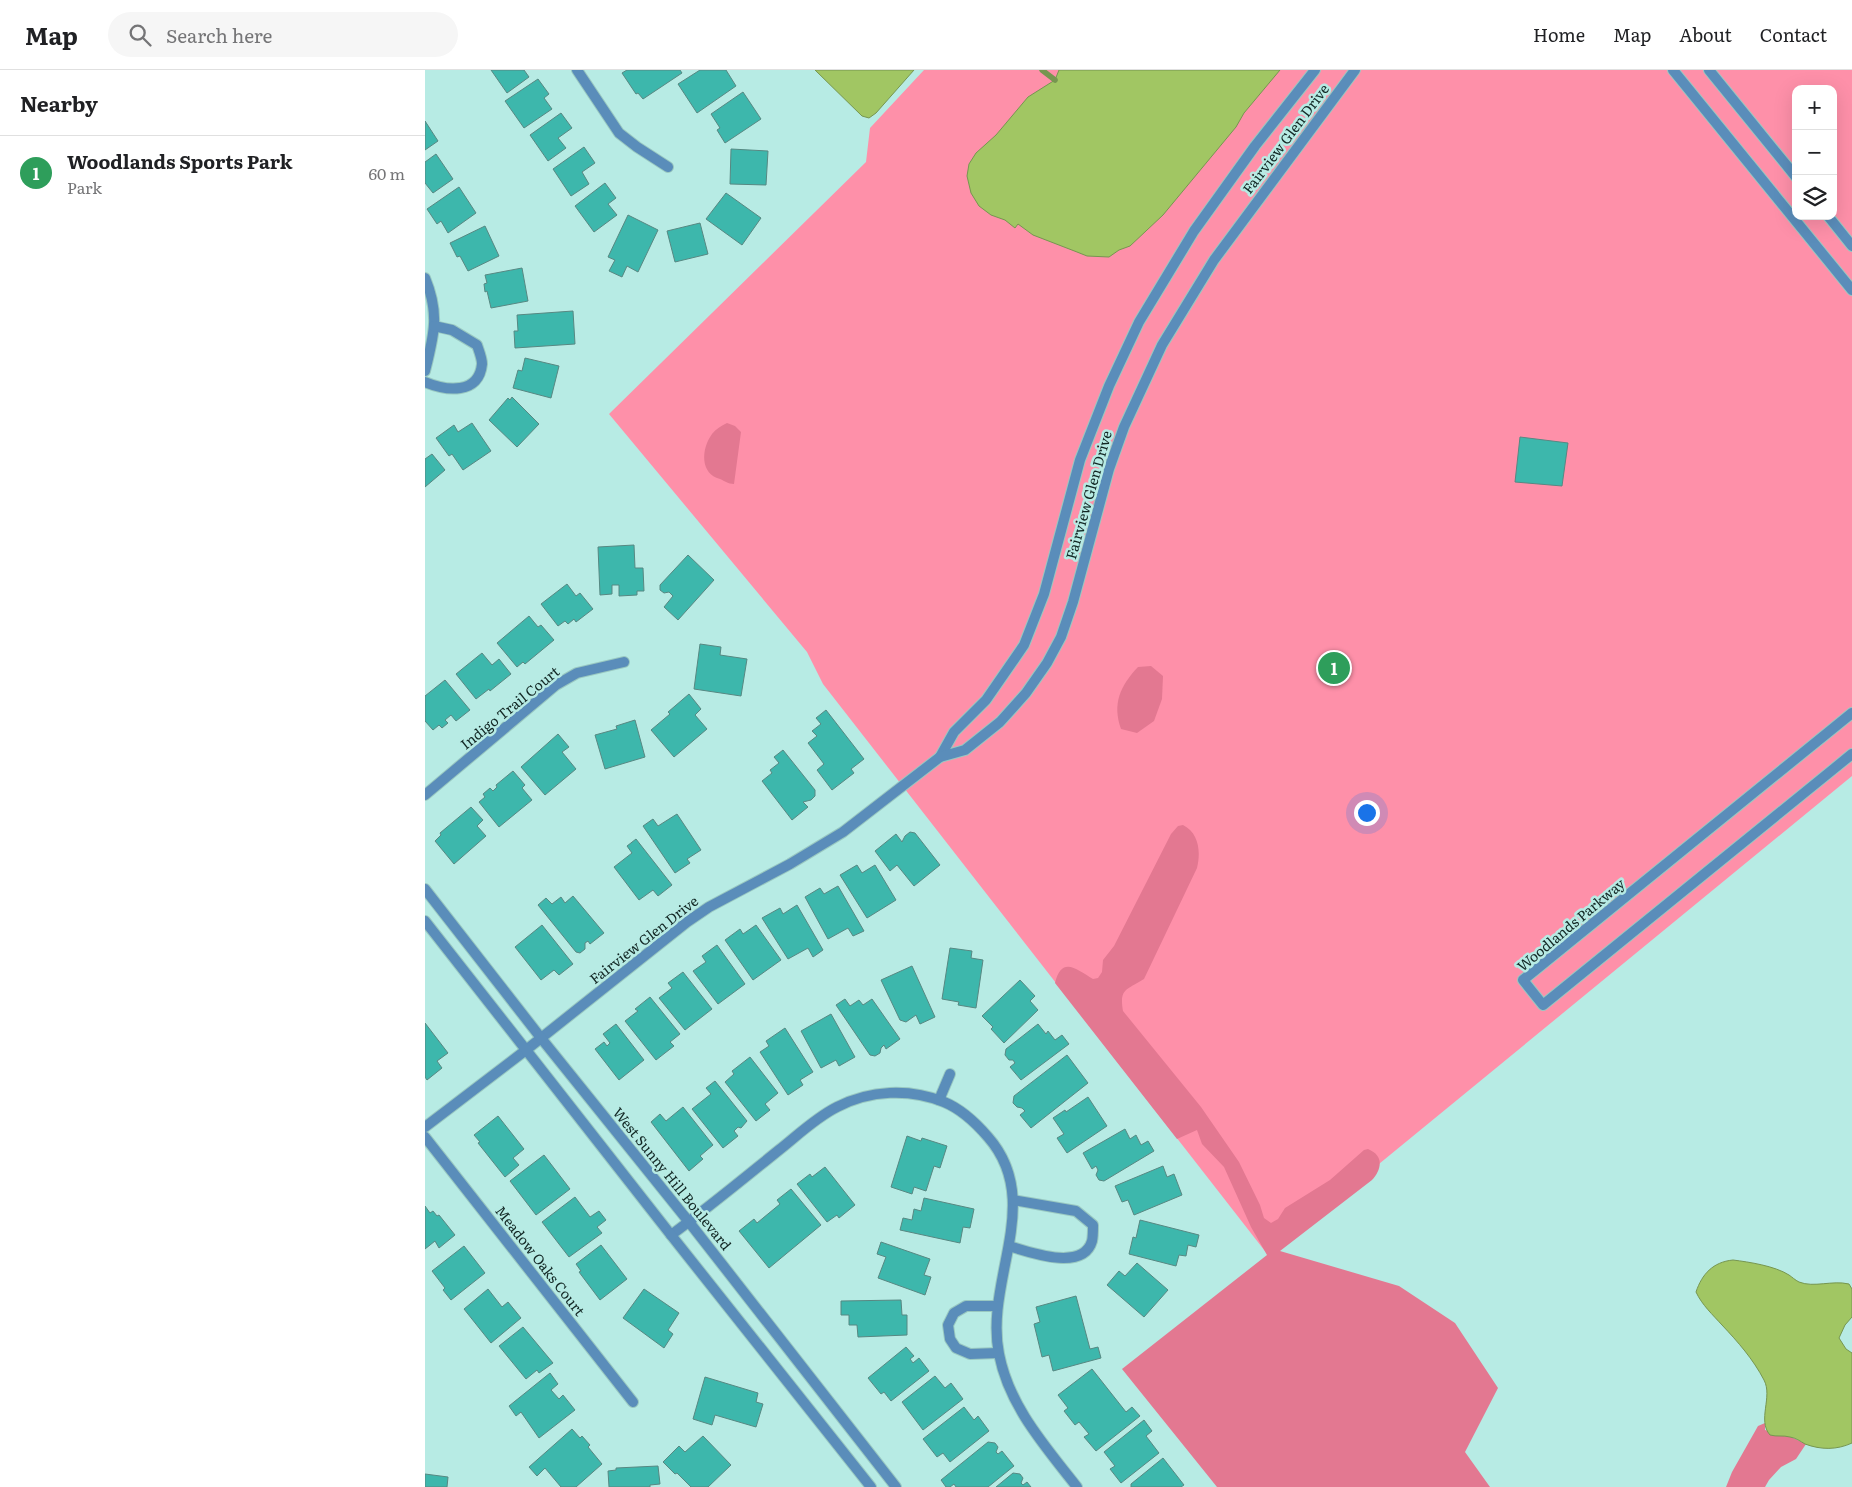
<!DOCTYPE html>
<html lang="en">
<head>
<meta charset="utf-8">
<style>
  :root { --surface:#fff; --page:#f6f6f6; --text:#202124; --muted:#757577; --line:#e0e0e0; --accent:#d2446e }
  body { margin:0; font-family:Literata,serif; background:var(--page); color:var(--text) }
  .controls { position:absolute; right:15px; top:15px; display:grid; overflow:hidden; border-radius:10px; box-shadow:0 5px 20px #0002 }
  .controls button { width:45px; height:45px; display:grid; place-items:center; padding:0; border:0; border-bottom:1px solid var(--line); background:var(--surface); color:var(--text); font:25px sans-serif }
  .you { position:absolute; left:941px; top:742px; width:18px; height:18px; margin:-12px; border:4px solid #fff; border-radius:50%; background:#1a73e8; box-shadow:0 0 0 8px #1a73e833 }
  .badge { display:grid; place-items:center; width:32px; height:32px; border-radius:50%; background:var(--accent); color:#fff; font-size:16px; font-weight:700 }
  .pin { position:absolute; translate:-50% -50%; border:2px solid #fff; box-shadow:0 1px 5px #0006 }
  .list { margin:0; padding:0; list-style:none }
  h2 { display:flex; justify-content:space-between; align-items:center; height:65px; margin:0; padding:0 20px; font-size:21px }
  h2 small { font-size:16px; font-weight:400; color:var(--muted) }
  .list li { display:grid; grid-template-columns:32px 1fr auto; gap:15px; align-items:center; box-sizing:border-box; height:75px; padding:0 20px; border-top:1px solid var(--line) }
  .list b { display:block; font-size:19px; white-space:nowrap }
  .list p { margin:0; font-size:16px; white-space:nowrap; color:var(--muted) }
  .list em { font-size:16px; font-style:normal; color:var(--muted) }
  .icon { flex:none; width:28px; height:28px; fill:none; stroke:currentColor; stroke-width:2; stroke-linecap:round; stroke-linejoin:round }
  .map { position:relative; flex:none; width:1427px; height:1417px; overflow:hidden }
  header { display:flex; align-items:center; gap:30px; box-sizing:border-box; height:70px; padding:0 25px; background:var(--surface); border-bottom:1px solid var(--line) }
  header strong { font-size:24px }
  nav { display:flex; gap:28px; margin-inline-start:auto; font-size:18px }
  .search { width:350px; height:45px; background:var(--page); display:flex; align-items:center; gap:12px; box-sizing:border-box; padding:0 18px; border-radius:28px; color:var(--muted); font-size:19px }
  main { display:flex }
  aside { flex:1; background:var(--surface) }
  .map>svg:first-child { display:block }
  .green { fill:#fe90a9; fill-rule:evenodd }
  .forest { fill:#e37891 }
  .water { fill:#a1c663; stroke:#769650 }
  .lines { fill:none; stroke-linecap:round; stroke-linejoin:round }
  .stream { stroke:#769650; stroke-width:5.5 }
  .building { fill:#3db7ac; stroke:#578882 }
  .minor-casing { stroke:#99c8c1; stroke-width:12 }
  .tertiary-casing { stroke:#99c8c1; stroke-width:12 }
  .minor { stroke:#5a8dba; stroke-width:10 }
  .tertiary { stroke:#5a8dba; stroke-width:10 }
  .labels { text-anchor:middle; stroke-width:5; stroke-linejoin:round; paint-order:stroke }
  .street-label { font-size:14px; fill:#122724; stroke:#b7ebe4 }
</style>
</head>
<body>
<header>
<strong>Map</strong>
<div class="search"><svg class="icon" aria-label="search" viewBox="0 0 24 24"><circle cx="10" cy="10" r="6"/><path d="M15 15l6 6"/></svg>Search here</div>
<nav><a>Home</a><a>Map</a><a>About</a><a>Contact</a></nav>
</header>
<main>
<aside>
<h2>Nearby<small></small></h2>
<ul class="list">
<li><span class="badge" style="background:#2e9e5b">1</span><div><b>Woodlands Sports Park</b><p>Park</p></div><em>60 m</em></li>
</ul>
</aside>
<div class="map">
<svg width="1427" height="1417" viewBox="0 0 1427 1417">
  <rect width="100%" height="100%" fill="#b7ebe4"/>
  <path class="green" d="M 499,0 L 1427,0 L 1427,706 L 843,1185 L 398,614 L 382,582 L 184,344 L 441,92 L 445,58 ZM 1371,19 L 1408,19 L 1408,146 L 1371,146 Z"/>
  <g class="forest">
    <path d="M 302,353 L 310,356 L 316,362 L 309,414 C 303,414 300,411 295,409 C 275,404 276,379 287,364 C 291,359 296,356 302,353 Z"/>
    <path d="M 726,596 L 738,606 L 737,629 L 729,651 L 712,663 L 696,659 C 687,634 695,616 713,597 Z"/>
    <path d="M 758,755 C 774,763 776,782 772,798 L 719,909 C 702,920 694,918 698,941 L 776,1037 L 814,1092 L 835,1135 L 839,1148 L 846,1153 L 853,1149 L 860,1138 L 905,1110 L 939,1080 L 943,1079 C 960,1086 956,1100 947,1110 L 855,1181 L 974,1216 L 1030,1253 L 1073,1318 L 1040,1382 L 1065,1417 L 792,1417 L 697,1299 L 842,1185 L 826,1157 L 799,1097 L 777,1074 L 772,1060 L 752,1069 L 630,913 C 637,885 652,900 668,909 L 673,908 L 677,902 L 678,890 L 689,876 L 746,764 L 753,756 Z"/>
    <polygon points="1340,1353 1340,1360 1366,1367 1381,1374 1371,1389 1356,1397 1344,1410 1340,1417 1301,1417 1307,1402 1333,1356"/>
  </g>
  <g class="water">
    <polygon points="390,0 489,0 451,43 444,48 437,46"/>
    <polygon points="634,0 855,0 819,43 811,57 738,145 705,176 694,180 684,187 662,186 652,182 608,165 593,154 590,158 580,150 566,145 554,136 546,123 542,106 544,94 551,83 571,65 603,27 630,10"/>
    <path d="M 1308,1190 C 1324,1192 1350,1196 1364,1205 C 1367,1207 1370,1210 1374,1212 C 1389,1218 1407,1210 1424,1214 L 1427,1219 L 1427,1247 L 1420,1255 L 1414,1268 L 1421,1279 L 1427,1283 L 1427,1373 C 1412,1380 1396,1380 1380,1374 C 1375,1371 1371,1368 1365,1367 C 1358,1365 1352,1367 1345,1365 C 1332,1350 1348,1327 1339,1310 C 1328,1289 1313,1272 1297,1255 C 1288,1245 1277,1235 1271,1222 C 1277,1204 1288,1192 1308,1190 Z"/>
  </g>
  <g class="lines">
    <polyline class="stream" points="617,0 630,10"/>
  </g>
  <g class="building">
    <polygon points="66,0 99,0 104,7 82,23"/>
    <polygon points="202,0 255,0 257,3 218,29 213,23 211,24 197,3"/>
    <polygon points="275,0 301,0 311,16 272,43 253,14"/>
    <polygon points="113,9 124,24 119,28 127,39 99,58 80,31"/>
    <polygon points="318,22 336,49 300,73 292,60 295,58 286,44"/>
    <polygon points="136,43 147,58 133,68 141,78 123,91 105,65"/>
    <polygon points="0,51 13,71 0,80"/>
    <polygon points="159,77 170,93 157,102 164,114 146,126 128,99"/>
    <polygon points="306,79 343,81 341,115 305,114"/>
    <polygon points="11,84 28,109 8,123 0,113 0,92"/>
    <polygon points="180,113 191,128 183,134 192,145 169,162 150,136"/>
    <polygon points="34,117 51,143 23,163 16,151 12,154 2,139"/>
    <polygon points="301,123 336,148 317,175 281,149"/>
    <polygon points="203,145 233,160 213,202 202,196 197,207 184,201 190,190 183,187"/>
    <polygon points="275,153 283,184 250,192 242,161"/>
    <polygon points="60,156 74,186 43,201 35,186 32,187 25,173"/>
    <polygon points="97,198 103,231 66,238 62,221 60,222 59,214 62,213 60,205"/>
    <polygon points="148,241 150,274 90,278 89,261 93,261 92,245"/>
    <polygon points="100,288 134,296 126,328 88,318 93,300 97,301"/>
    <polygon points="87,327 114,354 92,377 64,350 83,328 85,330"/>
    <polygon points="47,353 66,381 38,400 27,384 24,386 11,368 29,355 33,362"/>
    <polygon points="1095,367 1143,373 1137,416 1090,412"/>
    <polygon points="7,384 20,400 0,417 0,389"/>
    <polygon points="209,475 210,498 218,498 219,521 212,521 212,525 194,526 194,515 187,515 187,524 175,525 173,477"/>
    <polygon points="263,485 289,510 253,550 239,537 248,526 244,522 239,523 235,520 235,515"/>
    <polygon points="142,514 151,526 155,523 168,539 151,552 149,549 143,554 140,551 133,556 116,534"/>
    <polygon points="104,546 113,557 116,555 129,570 100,594 98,592 92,597 72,573"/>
    <polygon points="275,574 296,577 295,585 322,589 316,626 269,619"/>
    <polygon points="57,583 67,595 74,589 86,604 65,621 64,619 51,629 31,604"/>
    <polygon points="20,610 45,640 31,651 26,645 20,650 23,653 17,658 14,655 8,660 0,651 0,626"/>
    <polygon points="264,624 276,639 270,645 282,659 249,687 226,660 245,644 243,642"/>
    <polygon points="401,640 439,689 426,699 429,703 407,720 392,700 399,694 383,673 392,666 387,661 396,654 391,648"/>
    <polygon points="210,650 220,687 180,699 170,665 192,659 191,656"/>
    <polygon points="133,664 144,677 137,682 151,699 120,725 96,697"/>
    <polygon points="358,680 390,720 390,726 386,730 378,732 383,737 367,750 337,711 347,703 345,700 354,693 349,687"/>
    <polygon points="88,701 100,715 97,718 107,730 74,757 54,732 60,727 58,724 65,718 68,721 72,717 71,715"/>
    <polygon points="46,737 58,750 52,756 61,766 29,794 10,771 16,765 15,763"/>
    <polygon points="252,744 276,780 262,789 265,793 250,803 218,756 228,749 233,756"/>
    <polygon points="485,762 490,763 515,795 489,816 472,795 465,801 450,781 471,764 477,772 480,766"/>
    <polygon points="211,769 247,815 233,826 228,820 214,830 189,797 207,783 202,776"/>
    <polygon points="432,795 437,803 450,795 471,830 442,848 415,805"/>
    <polygon points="413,816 439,861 428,866 423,858 403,869 380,827 395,818 399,824"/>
    <polygon points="148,826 179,863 165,874 163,871 160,873 160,879 155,883 151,882 113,835 121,828 127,834 136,827 140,833"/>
    <polygon points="372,835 398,880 388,887 383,878 363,889 337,848 355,838 358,844"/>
    <polygon points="117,855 148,894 134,905 129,900 116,910 90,877"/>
    <polygon points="331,855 356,890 328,910 300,870 315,859 318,864"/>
    <polygon points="292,875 320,914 293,934 268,901 281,892 277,886"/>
    <polygon points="525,878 547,881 546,888 558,890 551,938 533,935 534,932 517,929"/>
    <polygon points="487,896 510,947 495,954 491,945 481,952 475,950 456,910"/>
    <polygon points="258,902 287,939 260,960 234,928 247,918 243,913"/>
    <polygon points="595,910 610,926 605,931 613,940 579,973 566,959 568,957 557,946"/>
    <polygon points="225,927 255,964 245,972 249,976 231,990 200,951 213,941 210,939"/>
    <polygon points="420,929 425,936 434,930 438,935 447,929 475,969 461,979 459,975 456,978 455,983 450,986 445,985 411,935"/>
    <polygon points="406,944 430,987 414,996 411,990 396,998 376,961"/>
    <polygon points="0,953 23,983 12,991 17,998 2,1010 0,1007"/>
    <polygon points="191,954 219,990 194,1010 170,979 179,972 182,976 185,973 178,964"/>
    <polygon points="613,954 621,964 623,961 630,970 637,965 644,974 596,1010 585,997 590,993 588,990 584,990 580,985 581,979"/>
    <polygon points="360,958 388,1002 375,1010 378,1015 363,1025 335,982 344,976 341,971"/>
    <polygon points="642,985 663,1013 606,1058 595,1045 600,1041 597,1038 592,1037 588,1033 589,1026"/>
    <polygon points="325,987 353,1023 340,1034 345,1040 331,1051 300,1012 309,1004 307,1001"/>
    <polygon points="290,1011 322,1051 316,1058 313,1057 309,1061 313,1066 298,1078 267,1039 286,1024 281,1018"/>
    <polygon points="663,1027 682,1056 642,1083 632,1068 639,1064 628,1048 640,1040 641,1042"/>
    <polygon points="258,1037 288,1075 275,1086 278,1089 264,1101 226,1052 235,1044 241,1051"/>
    <polygon points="73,1046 99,1079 88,1088 94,1095 80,1107 53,1073 55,1072 49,1065"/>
    <polygon points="700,1059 705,1069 711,1065 716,1075 723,1071 729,1081 679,1111 674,1110 671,1105 673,1100 671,1096 667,1099 658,1083"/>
    <polygon points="482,1066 496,1071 497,1068 522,1076 515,1098 509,1096 501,1121 489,1117 487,1124 466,1117"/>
    <polygon points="119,1085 145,1119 111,1145 85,1111"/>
    <polygon points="738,1096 742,1107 749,1104 757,1125 709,1145 703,1130 697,1132 690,1116"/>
    <polygon points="400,1097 430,1135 414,1148 412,1145 402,1152 372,1114 385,1104 387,1107"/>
    <polygon points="366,1119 396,1155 344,1198 314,1161 329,1149 332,1153 355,1134 352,1130"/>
    <polygon points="150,1127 165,1147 174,1141 181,1150 172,1157 177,1163 144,1187 117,1152"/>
    <polygon points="499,1128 549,1139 545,1158 538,1157 535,1173 475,1160 478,1148 487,1150 489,1139 496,1141"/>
    <polygon points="0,1136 5,1143 8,1141 12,1146 14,1145 30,1165 14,1178 10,1171 0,1179"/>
    <polygon points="715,1150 774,1165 771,1177 763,1175 761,1186 754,1185 751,1196 704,1184 708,1167 711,1168"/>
    <polygon points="456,1172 505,1189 499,1205 506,1207 500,1225 453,1208 461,1187 452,1184"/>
    <polygon points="176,1175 202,1209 175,1230 154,1202 156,1201 151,1194"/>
    <polygon points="39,1176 60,1203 26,1230 18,1220 20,1218 7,1201"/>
    <polygon points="712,1193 743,1220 719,1247 682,1215 694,1201 700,1206"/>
    <polygon points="63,1219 77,1237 83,1232 96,1248 66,1273 39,1239"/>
    <polygon points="219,1219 254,1243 243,1260 248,1264 239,1278 198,1248"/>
    <polygon points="651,1226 665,1279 673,1277 676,1288 628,1301 624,1285 617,1287 609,1254 615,1252 611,1237"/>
    <polygon points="476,1230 477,1245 482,1245 482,1265 433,1267 432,1255 424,1255 424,1245 416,1245 416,1231"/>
    <polygon points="98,1257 128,1293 114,1303 112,1300 101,1309 74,1276"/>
    <polygon points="481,1277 489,1286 485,1289 488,1293 494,1288 504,1301 466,1331 459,1322 456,1324 443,1308"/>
    <polygon points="667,1299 701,1342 707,1337 715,1346 671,1381 659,1367 664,1364 654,1352 650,1355 639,1341 643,1338 633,1325"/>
    <polygon points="125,1303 133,1314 126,1320 134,1329 138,1325 150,1340 114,1368 96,1342 91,1346 84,1336"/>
    <polygon points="510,1306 520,1318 526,1313 538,1329 498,1360 477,1332"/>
    <polygon points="280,1307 333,1323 331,1332 338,1334 331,1357 290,1345 287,1355 268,1349"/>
    <polygon points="539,1337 549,1350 553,1346 564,1361 525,1392 518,1383 512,1387 498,1369"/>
    <polygon points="719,1350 727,1361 721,1366 734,1383 696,1413 685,1399 690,1396 679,1382"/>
    <polygon points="147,1359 155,1368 157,1366 165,1375 163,1377 177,1394 151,1417 136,1417 120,1398 112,1406 104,1397"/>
    <polygon points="278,1366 306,1395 283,1417 266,1417 252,1403 250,1404 238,1392 254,1376 260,1382"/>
    <polygon points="563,1372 570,1373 573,1377 571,1382 573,1384 577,1381 589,1396 563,1417 531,1417 529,1414 525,1417 521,1417 516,1410"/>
    <polygon points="738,1388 759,1415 756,1417 706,1417 706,1414"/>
    <polygon points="233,1396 235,1414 225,1415 225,1417 184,1417 183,1401 191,1400 191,1398"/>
    <polygon points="588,1403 595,1404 598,1408 596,1413 598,1415 602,1412 606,1417 571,1417"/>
    <polygon points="0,1404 23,1407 22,1417 0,1417"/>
  </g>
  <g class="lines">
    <g class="minor-casing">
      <g id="minor">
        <polyline points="152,0 194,63 212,77 243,97"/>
        <polyline points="1248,0 1427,220"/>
        <polyline points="1284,0 1371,107"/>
        <polyline points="1403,146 1427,176"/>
        <path d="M 0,208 C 15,244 9,265 0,301"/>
        <path d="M 0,312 C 21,321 54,325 57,294 C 57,288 54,281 52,275 L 27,260 L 9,256"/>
        <polyline points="1427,643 1098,910 1118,935 1427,684"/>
        <polyline points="515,687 529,662 561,630 599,575 619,524 655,390 684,316 714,252 769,161 830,76 890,0"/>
        <polyline points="0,725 131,615 152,603 199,592"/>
        <polyline points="514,1030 525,1004"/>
        <polyline points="0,1057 101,980 262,852 284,837 365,794 418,762 515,687 540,680 575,652 601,623 622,593 636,567 648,532 684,399 699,357 737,275 789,190 930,0"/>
        <polyline points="0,1067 208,1332"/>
        <path d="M 246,1165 C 283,1138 318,1109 354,1080 C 372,1066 390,1048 412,1037 C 445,1020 484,1018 519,1032 C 536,1039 551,1053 563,1067 C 620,1132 559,1210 574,1284 C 584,1336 620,1376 652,1417"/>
        <path d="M 584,1176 C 604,1182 658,1202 667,1171 C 668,1167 668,1160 668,1155 L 651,1141 L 588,1130"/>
        <polyline points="572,1236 541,1236 529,1243 523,1255 525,1269 531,1278 545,1284 573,1283"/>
      </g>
    </g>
    <g class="tertiary-casing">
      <g id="tertiary">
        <polyline points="0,819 116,968 264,1152 471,1417"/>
        <polyline points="0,851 246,1165 446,1417"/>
      </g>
    </g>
    <use href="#minor" class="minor"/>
    <use href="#tertiary" class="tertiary"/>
  </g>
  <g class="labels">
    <g class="street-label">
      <text transform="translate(861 69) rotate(-53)" y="5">Fairview Glen Drive</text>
      <text transform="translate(664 425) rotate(-74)" y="5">Fairview Glen Drive</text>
      <text transform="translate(85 638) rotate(-39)" y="5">Indigo Trail Court</text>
      <text transform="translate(1146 855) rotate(-40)" y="5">Woodlands Parkway</text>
      <text transform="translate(219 870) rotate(-38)" y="5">Fairview Glen Drive</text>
      <text transform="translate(247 1109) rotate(51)" y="5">West Sunny Hill Boulevard</text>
      <text transform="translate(115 1191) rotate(52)" y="5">Meadow Oaks Court</text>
    </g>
  </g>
</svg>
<div class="controls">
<button>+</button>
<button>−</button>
<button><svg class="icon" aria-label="layers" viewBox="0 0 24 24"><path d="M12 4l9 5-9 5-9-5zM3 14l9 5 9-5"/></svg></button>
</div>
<div class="you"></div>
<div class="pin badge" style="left:909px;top:598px;background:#2e9e5b">1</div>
</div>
</main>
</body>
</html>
